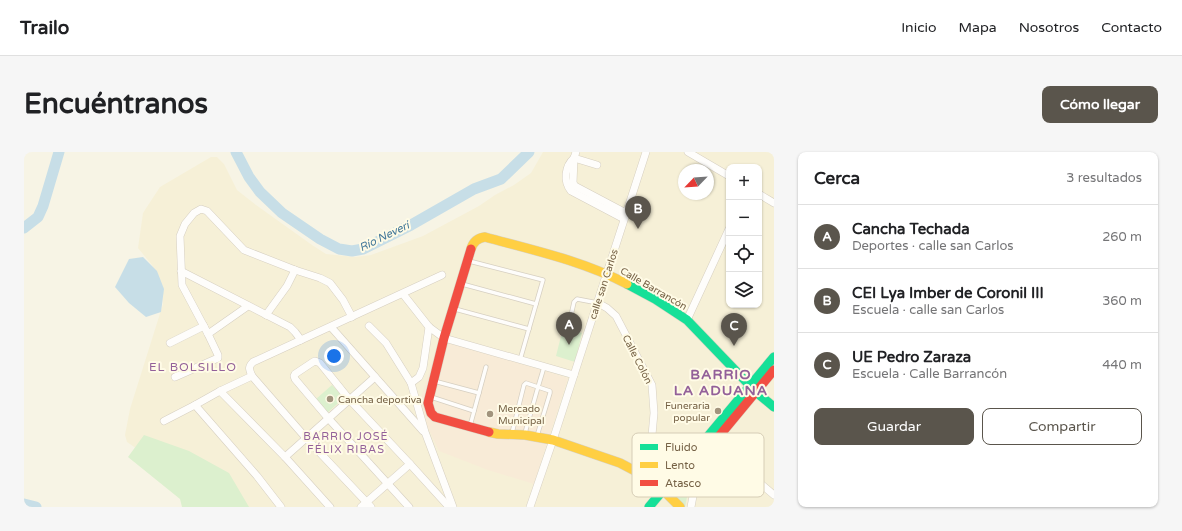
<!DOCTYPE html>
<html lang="es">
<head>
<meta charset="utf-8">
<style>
  :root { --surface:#fff; --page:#f6f6f6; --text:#202124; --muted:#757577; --line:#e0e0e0; --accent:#5a554c }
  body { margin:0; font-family:"Varela Round",sans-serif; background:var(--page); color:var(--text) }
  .controls { position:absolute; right:12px; top:12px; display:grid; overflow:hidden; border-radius:8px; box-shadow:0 1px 3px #0004 }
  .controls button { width:36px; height:36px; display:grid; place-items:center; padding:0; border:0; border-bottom:1px solid var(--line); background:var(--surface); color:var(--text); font:20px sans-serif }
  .compass { position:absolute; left:654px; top:12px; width:36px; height:36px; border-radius:50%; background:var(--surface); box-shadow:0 1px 3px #0004; rotate:245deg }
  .you { position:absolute; left:310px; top:204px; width:14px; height:14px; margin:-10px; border:3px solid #fff; border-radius:50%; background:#1a73e8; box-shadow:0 0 0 6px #1a73e833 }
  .badge { display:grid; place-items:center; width:26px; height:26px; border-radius:50%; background:var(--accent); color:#fff; font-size:13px; font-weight:700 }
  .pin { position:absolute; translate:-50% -33px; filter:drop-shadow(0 1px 2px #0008) }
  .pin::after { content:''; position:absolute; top:21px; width:14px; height:12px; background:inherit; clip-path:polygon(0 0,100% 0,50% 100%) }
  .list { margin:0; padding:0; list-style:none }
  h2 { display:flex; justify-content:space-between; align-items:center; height:52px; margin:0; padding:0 16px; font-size:17px }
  h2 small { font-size:13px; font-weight:400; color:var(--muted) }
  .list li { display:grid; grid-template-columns:26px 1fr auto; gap:12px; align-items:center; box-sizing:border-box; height:64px; padding:0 16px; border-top:1px solid var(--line) }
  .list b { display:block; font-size:15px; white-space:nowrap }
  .list p { margin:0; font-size:13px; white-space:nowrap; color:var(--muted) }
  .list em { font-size:13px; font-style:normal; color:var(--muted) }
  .actions { display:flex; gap:8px; padding:12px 16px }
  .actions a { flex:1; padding:9px 0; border:1px solid var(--accent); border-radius:8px; text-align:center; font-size:14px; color:var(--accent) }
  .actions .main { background:var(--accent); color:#fff }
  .icon { flex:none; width:22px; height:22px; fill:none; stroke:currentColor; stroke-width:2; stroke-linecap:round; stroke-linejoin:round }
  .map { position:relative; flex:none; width:750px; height:355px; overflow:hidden; border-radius:8px }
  header { display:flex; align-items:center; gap:24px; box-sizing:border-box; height:56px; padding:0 20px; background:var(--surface); border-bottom:1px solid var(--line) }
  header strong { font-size:19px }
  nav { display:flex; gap:22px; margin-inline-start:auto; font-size:14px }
  .intro { display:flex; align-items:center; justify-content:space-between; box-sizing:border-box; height:96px; padding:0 24px }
  h1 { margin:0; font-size:28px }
  .button { padding:10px 18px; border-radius:8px; background:var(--accent); color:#fff; font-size:14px; font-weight:700 }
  main { display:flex; gap:24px; padding:0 24px }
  aside { flex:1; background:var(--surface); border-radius:8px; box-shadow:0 1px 3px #0004 }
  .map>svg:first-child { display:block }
  .residential { fill:#f6f0d7; fill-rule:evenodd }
  .commercial { fill:#f8ebd7 }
  .green { fill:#dcf0ce }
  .water { fill:#c7dee7 }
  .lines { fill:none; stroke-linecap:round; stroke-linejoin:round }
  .river { stroke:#c7dee7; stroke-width:11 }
  .lane-casing { stroke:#d6cfc1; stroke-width:5 }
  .street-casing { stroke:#d6cfc1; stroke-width:8 }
  .fast-casing { stroke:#d7d1c2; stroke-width:10 }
  .slow-casing { stroke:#d7d1c2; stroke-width:10 }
  .jam-casing { stroke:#d7d1c2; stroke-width:10 }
  .lane { stroke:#fefdfb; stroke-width:3.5 }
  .street { stroke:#fefdfb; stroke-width:7 }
  .fast { stroke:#16e098; stroke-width:9 }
  .slow { stroke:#ffcf43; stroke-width:9 }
  .jam { stroke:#f24e42; stroke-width:9 }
  .poi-dot { fill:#a2947d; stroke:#fffbe6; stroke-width:1.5 }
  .labels { text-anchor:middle; stroke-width:4; stroke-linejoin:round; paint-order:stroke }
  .street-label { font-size:10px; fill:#756145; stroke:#fffbe6 }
  .poi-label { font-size:10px; fill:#756145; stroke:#fffbe6; text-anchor:start }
  .water-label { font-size:11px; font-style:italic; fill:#427799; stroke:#fffbe6 }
  .neighbourhood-label { font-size:11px; letter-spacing:1px; fill:#936099; stroke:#fffbe6 }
  .quarter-label { font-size:12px; letter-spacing:1px; fill:#936099; stroke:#fffbe6 }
  .district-label { font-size:14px; font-weight:bold; letter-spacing:1px; fill:#936099; stroke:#fffbe6 }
  .key { fill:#fffbe6; stroke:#d6cdb6; stroke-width:1 }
  .key-label { font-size:11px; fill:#756145 }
</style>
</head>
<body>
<header>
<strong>Trailo</strong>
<nav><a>Inicio</a><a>Mapa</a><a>Nosotros</a><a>Contacto</a></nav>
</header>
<div class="intro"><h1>Encuéntranos</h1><a class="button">Cómo llegar</a></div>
<main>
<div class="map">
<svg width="750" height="355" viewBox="0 0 750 355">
  <rect width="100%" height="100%" fill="#f7f4e5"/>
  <path class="residential" d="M 519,0 L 750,0 L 750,355 L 190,355 L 126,306 L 103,290 L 101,283 L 106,257 L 139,152 L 137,133 L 128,113 L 114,96 L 119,61 L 136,35 L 187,5 L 193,5 L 200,12 L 213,38 L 232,53 L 288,93 L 302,102 L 331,105 L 347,103 L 399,84 L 455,54 L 471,43 L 490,33 L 507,21 ZM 705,15 L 735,15 L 735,153 L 705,153 ZM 660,18 L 684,18 L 684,42 L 660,42 Z"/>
  <polygon class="commercial" points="415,187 544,226 510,332 464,318 415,299 404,276 396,249"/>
  <g class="green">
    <polygon points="539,176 558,181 551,210 532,204"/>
    <polygon points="308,233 320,246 303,261 292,247"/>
    <polygon points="120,283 165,299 205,321 225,355 158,355 156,347 104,305"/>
    <polygon points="660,332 665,335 661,355 650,346"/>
  </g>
  <polygon class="water" points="119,105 133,119 140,137 137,160 122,165 105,151 91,135 105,107"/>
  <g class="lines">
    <g class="river">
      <polyline points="212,0 225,25 236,40 258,61 296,87 315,97 328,99 339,97 387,73 450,37 477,27 505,0"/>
      <polyline points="0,76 14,65 19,54 35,0"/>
      <polyline points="0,352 12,355"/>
    </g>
    <g class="lane-casing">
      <g id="lane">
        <polyline points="445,109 519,128 496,208"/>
        <polyline points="438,132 512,152"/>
        <polyline points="431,157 505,177"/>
        <polyline points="546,168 550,150 553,147 574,151"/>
        <polyline points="410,229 455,241"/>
        <polyline points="407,245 450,259"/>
        <polyline points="446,274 462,215"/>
        <polyline points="488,281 500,233 502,231 514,235 501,281"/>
        <polyline points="513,284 526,241 526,239 514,235 520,215"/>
      </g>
    </g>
    <g class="street-casing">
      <g id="street">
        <polyline points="552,0 550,6 549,31 551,34 602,61"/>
        <polyline points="664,0 705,24"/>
        <path d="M 550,6 C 541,14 539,29 547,39 L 600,67"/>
        <polyline points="550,6 573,13"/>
        <polyline points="735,42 750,51"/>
        <polyline points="157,119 266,175 271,180 277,188"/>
        <polyline points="379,142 405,175 420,186 550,223"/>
        <polyline points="574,151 583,156 592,164 628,233 630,261 627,294 615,321"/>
        <polyline points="242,163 263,134 271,118"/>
        <polyline points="663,168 705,77"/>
        <polyline points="345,174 362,191 387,231 401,280 429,355"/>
        <polyline points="307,175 399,279"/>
        <polyline points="184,182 224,154"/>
        <polyline points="146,191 180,174"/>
        <polyline points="228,224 196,239 171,253 233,324 257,355"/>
        <polyline points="151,225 194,206 194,203 184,182 158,133 156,84 161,72 170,61 177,57 183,59 220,98 271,118 296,126 306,131 319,148 328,165"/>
        <polyline points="387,231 395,225 399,216 405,175"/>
        <polyline points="196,239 261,305 306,355"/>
        <polyline points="140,269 171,253"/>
        <polyline points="686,289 750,343"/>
        <polyline points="261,305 351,225"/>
        <polyline points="337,355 386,312"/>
        <path d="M 347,355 L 282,286 L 228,224 C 225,217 224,215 229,210 L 418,123"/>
        <polyline points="385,355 304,266 271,227 270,224 271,222 289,210 291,209 296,211 325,247 386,312 425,355"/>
        <polyline points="506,355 529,288 622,0"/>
        <polyline points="667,355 676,306"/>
      </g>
    </g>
    <g class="fast-casing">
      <g id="fast">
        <polyline points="603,132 631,147 663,168 732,240 750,255"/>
        <polyline points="625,355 750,205"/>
      </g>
    </g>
    <g class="slow-casing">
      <g id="slow">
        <path d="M 447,97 C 449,90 453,86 461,85 C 509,98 559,109 603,132"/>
        <polyline points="465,280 474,282 501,283 529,288 596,311 615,321 639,338 656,355"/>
      </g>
    </g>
    <g class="jam-casing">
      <g id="jam">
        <polyline points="447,97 420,186 404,251 407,261 411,265 465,280"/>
        <polyline points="655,329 691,289 750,218"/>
      </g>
    </g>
    <use href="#lane" class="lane"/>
    <use href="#street" class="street"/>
    <use href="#fast" class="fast"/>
    <use href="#slow" class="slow"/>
    <use href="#jam" class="jam"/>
  </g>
  <g class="poi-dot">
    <circle cx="306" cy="247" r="4"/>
    <circle cx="694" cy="259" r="4"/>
    <circle cx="466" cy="262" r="4"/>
  </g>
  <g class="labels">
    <g class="street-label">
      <text transform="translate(579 132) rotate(-72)" y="4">calle san Carlos</text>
      <text transform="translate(630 136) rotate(30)" y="4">Calle Barrancón</text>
      <text transform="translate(614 207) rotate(63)" y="4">Calle Colón</text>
    </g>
    <g class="poi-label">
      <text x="314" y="251">Cancha deportiva</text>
      <text x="686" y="257" text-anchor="end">Funeraria<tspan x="686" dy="12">popular</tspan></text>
      <text x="474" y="260">Mercado<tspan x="474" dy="12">Municipal</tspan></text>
    </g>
    <g class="water-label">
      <text transform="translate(360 84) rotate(-26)" y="4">Río Neverí</text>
    </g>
    <g class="neighbourhood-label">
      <text x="322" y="288">BARRIO JOSÉ<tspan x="322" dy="13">FÉLIX RIBAS</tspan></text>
    </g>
    <g class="quarter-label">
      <text x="169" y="219">EL BOLSILLO</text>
    </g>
    <g class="district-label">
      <text x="697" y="227">BARRIO<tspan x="697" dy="16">LA ADUANA</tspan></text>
    </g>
  </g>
  <rect x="608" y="281" width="132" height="64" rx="6" class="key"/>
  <rect x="616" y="292" width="18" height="6" fill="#16e098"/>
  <rect x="616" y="310" width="18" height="6" fill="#ffcf43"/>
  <rect x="616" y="328" width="18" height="6" fill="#f24e42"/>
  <g class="key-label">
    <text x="641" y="299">Fluido</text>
    <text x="641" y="317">Lento</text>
    <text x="641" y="335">Atasco</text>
  </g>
</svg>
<div class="controls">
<button>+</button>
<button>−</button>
<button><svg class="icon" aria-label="locate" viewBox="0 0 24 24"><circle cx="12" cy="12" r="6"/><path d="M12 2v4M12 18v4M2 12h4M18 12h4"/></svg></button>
<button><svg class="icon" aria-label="layers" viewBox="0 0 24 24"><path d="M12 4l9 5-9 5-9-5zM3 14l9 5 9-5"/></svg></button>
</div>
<svg class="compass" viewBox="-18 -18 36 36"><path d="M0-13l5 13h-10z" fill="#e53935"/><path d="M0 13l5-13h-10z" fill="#757577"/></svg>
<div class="you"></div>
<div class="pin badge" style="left:545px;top:193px">A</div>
<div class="pin badge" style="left:614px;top:77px">B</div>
<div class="pin badge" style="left:710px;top:194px">C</div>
</div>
<aside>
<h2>Cerca<small>3 resultados</small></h2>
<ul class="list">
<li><span class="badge">A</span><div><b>Cancha Techada</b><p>Deportes · calle san Carlos</p></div><em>260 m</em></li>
<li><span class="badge">B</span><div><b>CEI Lya Imber de Coronil III</b><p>Escuela · calle san Carlos</p></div><em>360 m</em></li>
<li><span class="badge">C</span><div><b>UE Pedro Zaraza</b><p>Escuela · Calle Barrancón</p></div><em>440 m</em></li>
</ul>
<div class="actions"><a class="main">Guardar</a><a>Compartir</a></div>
</aside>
</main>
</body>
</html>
